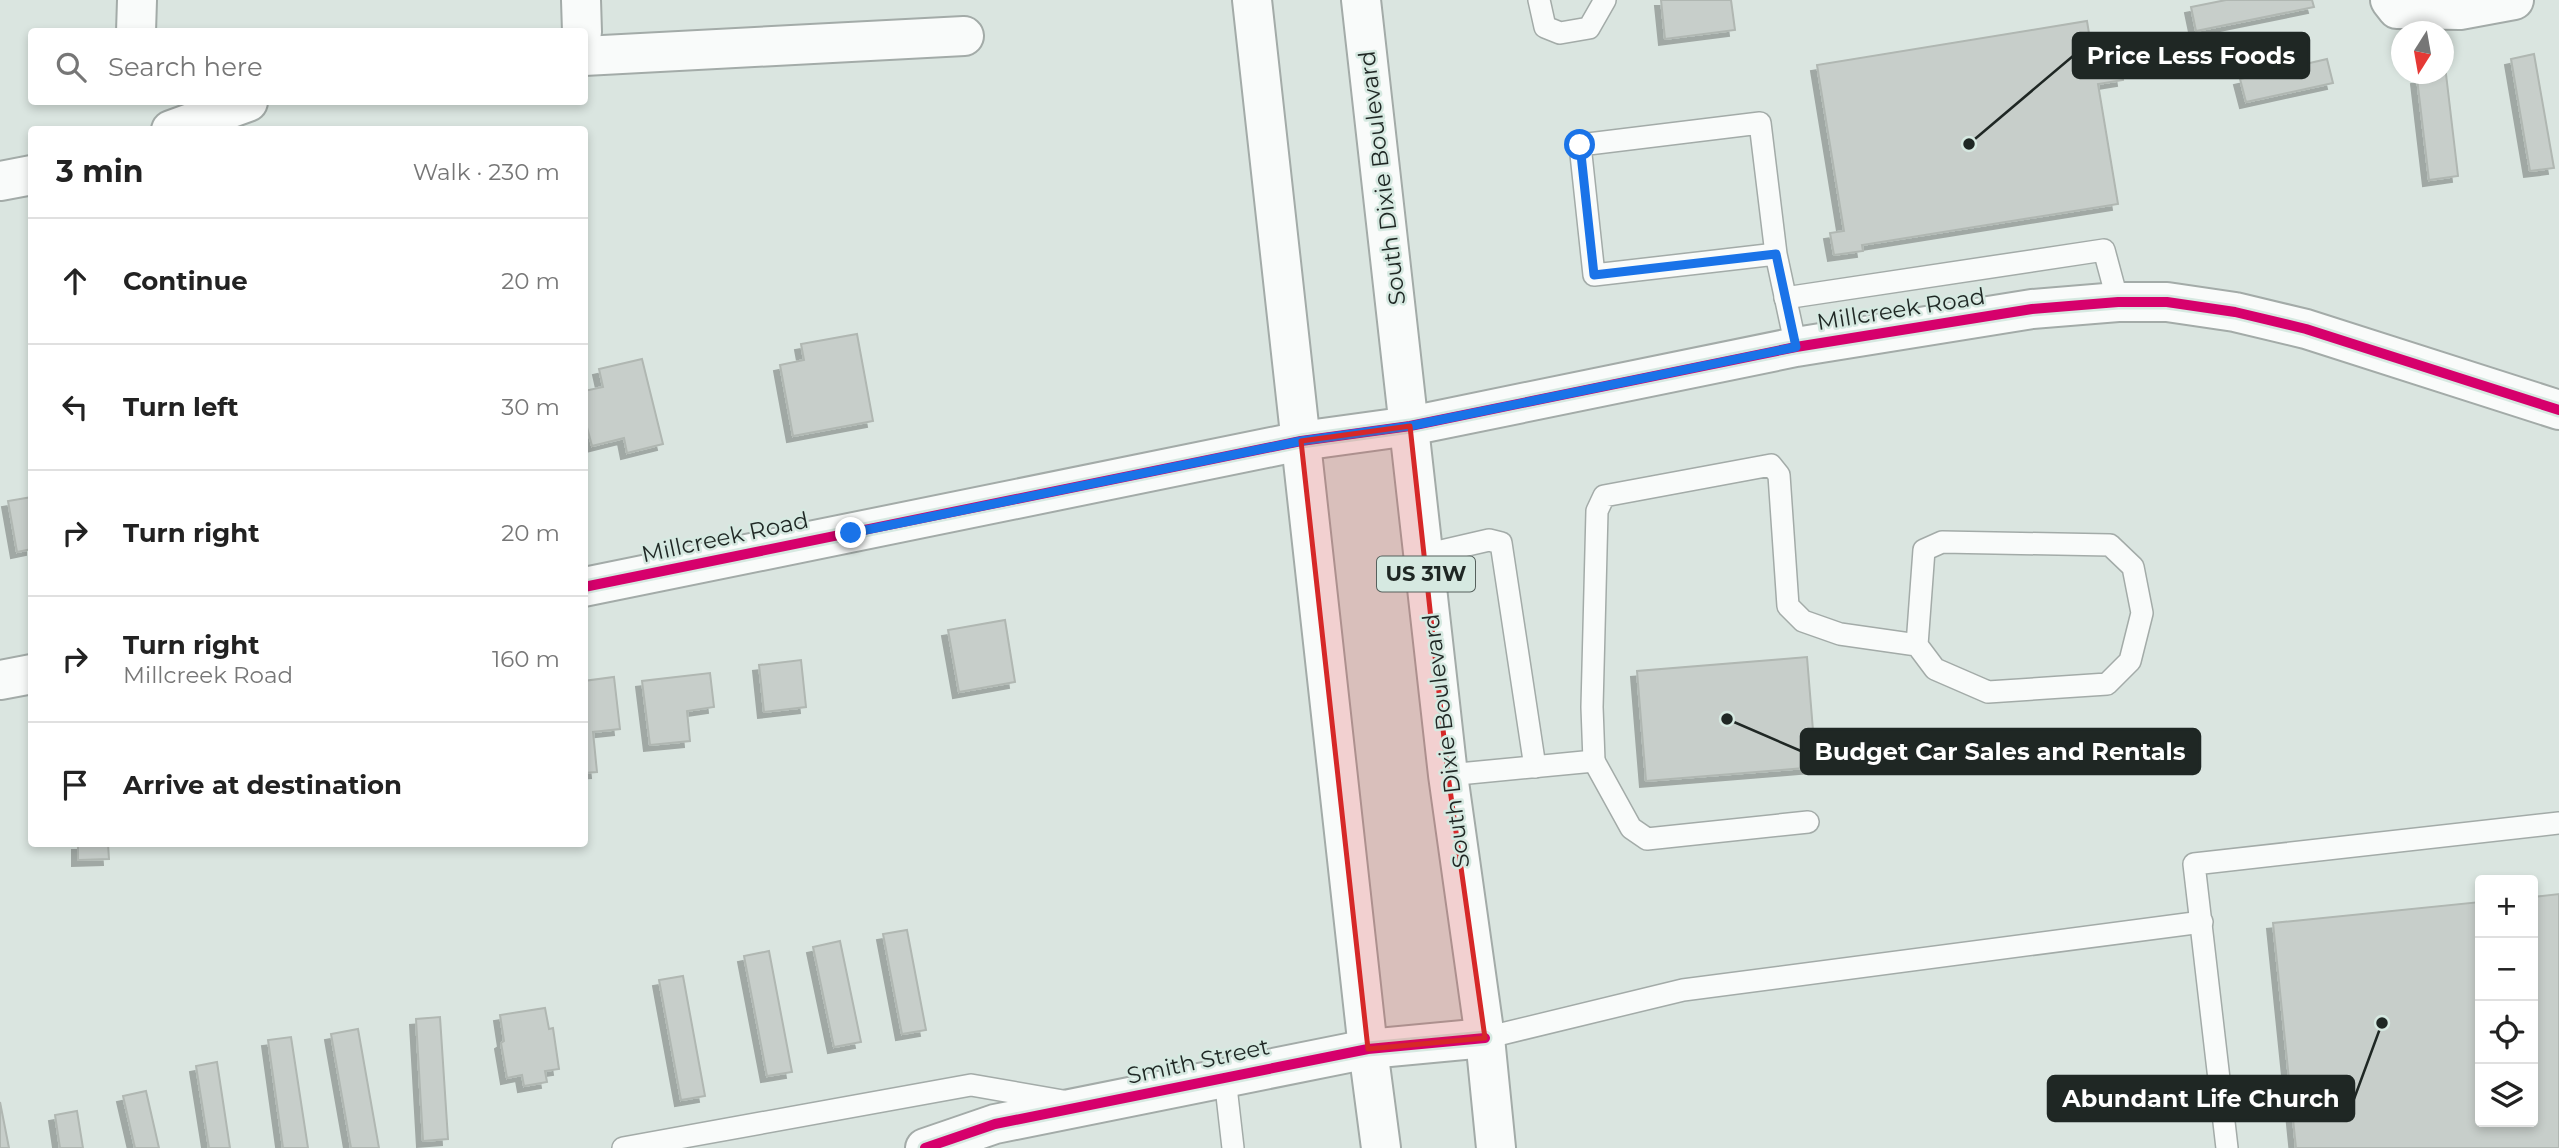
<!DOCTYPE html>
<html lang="en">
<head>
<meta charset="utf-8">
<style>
  :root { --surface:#fff; --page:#f2f2f2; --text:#222; --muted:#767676; --line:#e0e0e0 }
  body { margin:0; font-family:Montserrat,sans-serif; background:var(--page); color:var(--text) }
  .controls { position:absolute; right:21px; bottom:21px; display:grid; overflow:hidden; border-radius:7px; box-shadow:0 4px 10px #0003 }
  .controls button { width:63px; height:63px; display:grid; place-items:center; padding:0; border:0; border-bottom:2px solid var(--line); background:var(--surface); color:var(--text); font:35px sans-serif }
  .compass { position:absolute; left:2391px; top:21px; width:63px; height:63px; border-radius:50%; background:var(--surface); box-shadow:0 4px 10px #0003; rotate:191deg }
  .stop { position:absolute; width:21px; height:21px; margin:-16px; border:5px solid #1a73e8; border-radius:50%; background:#fff }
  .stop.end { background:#1a73e8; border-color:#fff; box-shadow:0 2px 7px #0008 }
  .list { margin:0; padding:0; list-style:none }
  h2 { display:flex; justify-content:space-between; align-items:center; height:91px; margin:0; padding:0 28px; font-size:30px }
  h2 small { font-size:23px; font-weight:400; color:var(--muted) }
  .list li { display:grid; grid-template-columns:46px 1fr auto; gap:21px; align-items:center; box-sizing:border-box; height:126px; padding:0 28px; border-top:2px solid var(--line) }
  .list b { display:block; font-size:26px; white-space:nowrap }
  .list p { margin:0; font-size:23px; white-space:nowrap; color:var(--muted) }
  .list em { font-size:23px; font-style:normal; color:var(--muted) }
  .icon { flex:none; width:38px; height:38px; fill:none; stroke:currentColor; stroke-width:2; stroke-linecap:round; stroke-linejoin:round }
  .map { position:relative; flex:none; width:2559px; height:1148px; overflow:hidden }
  .search { position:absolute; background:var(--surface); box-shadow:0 4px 10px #0003; left:28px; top:28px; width:560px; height:77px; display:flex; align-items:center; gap:18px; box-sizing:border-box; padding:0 24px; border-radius:7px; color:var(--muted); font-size:26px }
  .panel { position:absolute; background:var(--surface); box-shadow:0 4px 10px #0003; left:28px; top:126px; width:560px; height:721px; border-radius:7px }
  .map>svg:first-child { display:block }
  .building { fill:#c7ceca; stroke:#b0b7b2; stroke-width:2; filter:url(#shadow) }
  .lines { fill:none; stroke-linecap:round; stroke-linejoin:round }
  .service-casing { stroke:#a3aba8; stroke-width:24 }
  .minor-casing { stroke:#a3aba8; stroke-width:42 }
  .tertiary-casing { stroke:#a3aba8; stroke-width:42 }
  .trunk-casing { stroke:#a3aba8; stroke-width:42 }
  .service { stroke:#f9fbfa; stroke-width:21 }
  .minor { stroke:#f9fbfa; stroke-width:38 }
  .tertiary { stroke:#f9fbfa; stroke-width:38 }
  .trunk { stroke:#f9fbfa; stroke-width:38 }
  .cycleway-casing { stroke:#d6e9e1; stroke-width:15 }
  .cycleway { stroke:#d6006c; stroke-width:10 }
  .route { stroke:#1a73e8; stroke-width:9 }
  .marked { fill:#d62828; fill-opacity:0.2; stroke:#d62828; stroke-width:5; stroke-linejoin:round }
  .labels { text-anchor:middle; stroke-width:5; stroke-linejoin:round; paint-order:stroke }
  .shield { fill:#d6e9e1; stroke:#56615d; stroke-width:2 }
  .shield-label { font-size:21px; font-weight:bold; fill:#1f2724 }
  .street-label { font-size:23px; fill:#1f2724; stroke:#d6e9e1 }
  .leader { fill:none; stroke:#1f2724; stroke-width:2.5 }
  .callout-dot { fill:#1f2724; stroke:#d6e9e1; stroke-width:2.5 }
  .callout { fill:#1f2724; stroke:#1f2724; stroke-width:2.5 }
  .callout-label { font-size:24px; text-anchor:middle; font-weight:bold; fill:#fff }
</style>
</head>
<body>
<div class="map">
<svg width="2559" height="1148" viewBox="0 0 2559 1148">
  <defs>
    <filter id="shadow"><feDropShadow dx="-6" dy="6" stdDeviation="0" flood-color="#0004"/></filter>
  </defs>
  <rect width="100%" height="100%" fill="#dae5e0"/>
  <g class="building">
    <polygon points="1661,0 1731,0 1735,30 1665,39"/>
    <polygon points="2226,0 2312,0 2314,7 2196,31 2191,7"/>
    <polygon points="2087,21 2093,58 2119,54 2123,80 2098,84 2118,204 1862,245 1863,251 1834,255 1830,233 1844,231 1817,65"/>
    <polygon points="2534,54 2554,168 2530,171 2511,59"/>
    <polygon points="2327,59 2333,83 2246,102 2240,79"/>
    <polygon points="2446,74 2458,176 2429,180 2417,78"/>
    <polygon points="857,334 873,421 793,436 780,365 804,360 801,344"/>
    <polygon points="642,359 663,444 627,453 624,438 592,446 584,416 584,391 603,387 599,369"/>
    <polygon points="32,497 32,549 17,552 8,501"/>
    <polygon points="1005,620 1015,682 959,692 948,630"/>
    <polygon points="1807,657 1816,767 1646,781 1637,671"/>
    <polygon points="801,660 806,707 764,712 759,665"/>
    <polygon points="710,673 714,707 687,711 690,741 650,745 642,681"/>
    <polygon points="614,677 620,729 593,732 597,772 584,773 584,681"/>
    <polygon points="78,844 108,844 109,859 78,860"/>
    <polygon points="2559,894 2559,1148 2296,1148 2273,923 2480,902 2480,1122 2533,1122 2533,897"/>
    <polygon points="907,930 926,1030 902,1034 883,934"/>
    <polygon points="840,941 861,1042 834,1047 813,947"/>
    <polygon points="769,951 792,1072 767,1076 744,956"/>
    <polygon points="683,976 705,1096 681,1100 659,980"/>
    <polygon points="545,1008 549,1029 553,1028 559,1069 545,1071 547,1082 524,1086 522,1075 507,1078 501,1043 504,1041 500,1015"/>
    <polygon points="440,1017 448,1139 423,1141 416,1019"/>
    <polygon points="358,1029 379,1148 351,1148 331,1034"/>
    <polygon points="291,1037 308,1148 283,1148 268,1040"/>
    <polygon points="217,1062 230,1148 209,1148 196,1066"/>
    <polygon points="146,1091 159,1148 135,1148 123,1096"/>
    <polygon points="0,1102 9,1148 0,1148"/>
    <polygon points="77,1111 83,1148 60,1148 55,1115"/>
  </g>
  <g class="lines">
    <g class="service-casing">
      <g id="service">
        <polyline points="1539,0 1545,27 1560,33 1589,28 1605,0"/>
        <polyline points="1776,254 1594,275 1580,145 1760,123 1776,254 1796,347"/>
        <polyline points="1785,298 2104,250 2118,302"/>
        <polyline points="1424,555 1489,540 1501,543 1535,767"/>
        <polyline points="1594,761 1631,828 1647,839 1808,822"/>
        <polyline points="1448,775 1594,761 1592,707 1597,511 1604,496 1771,465 1779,475 1788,606 1803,621 1840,634 1917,645 1935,669 1988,692 2107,684 2130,661 2142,613 2133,567 2110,545 1942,542 1924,550 1917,645"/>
        <polyline points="1485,1038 1683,990 2202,922"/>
        <polyline points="1225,1078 1233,1148"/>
        <polyline points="623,1148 971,1085 1063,1101"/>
        <polyline points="2227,1148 2194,864 2559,823"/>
      </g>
    </g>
    <g class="minor-casing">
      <g id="minor">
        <polyline points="581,0 582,32"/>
        <polyline points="2390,0 2397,9 2460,10 2514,0"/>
        <polyline points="136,32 137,0"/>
        <polyline points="584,56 964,36"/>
        <polyline points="171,130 248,102"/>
        <polyline points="0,181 32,175"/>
        <polyline points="584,587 1301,441"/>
        <polyline points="0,680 32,674"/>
        <polyline points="925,1148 995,1124 1368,1049 1485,1038"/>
      </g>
    </g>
    <g class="tertiary-casing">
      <polyline id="tertiary" points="1301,441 1410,426 1796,347 2032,309 2118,302 2167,302 2235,312 2306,329 2559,410"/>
    </g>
    <g class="trunk-casing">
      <g id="trunk">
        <polyline points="1252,0 1368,1049 1381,1148"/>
        <polyline points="1361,0 1448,775 1485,1038 1496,1148"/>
      </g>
    </g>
    <use href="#service" class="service"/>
    <use href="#minor" class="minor"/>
    <use href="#tertiary" class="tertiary"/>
    <use href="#trunk" class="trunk"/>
    <g class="cycleway-casing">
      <g id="cycleway">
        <polyline points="584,587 1301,441 1410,426 1796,347 2032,309 2118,302 2167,302 2235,312 2306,329 2559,410"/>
        <polyline points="925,1148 995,1124 1368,1049 1485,1038"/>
      </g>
    </g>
    <use href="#cycleway" class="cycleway"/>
  </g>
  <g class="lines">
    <polyline class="route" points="851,533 1301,441 1410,426 1796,347 1776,254 1594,275 1580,145"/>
  </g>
  <path class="marked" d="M 1410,426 L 1448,775 L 1485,1038 L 1368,1049 L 1301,441 Z"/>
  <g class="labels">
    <rect class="shield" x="1377" y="556.5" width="98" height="35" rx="5"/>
    <g class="shield-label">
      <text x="1426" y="581">US 31W</text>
    </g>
    <g class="street-label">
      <text transform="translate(1382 178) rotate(-97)" y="8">South Dixie Boulevard</text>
      <text transform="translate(1901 309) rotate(-9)" y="8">Millcreek Road</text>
      <text transform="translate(725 537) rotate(-12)" y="8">Millcreek Road</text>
      <text transform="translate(1446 741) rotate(-97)" y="8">South Dixie Boulevard</text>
      <text transform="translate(1198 1061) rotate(-12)" y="8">Smith Street</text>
    </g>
  </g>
  <path class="leader" d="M1969 144L2073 56M1727 719L1801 751M2382 1023L2354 1099"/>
  <g class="callout-dot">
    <circle cx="1969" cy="144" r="7"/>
    <circle cx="1727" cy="719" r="7"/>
    <circle cx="2382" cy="1023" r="7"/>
  </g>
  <g class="callout">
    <rect x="2073" y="33" width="236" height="45" rx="7"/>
    <rect x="1801" y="729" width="399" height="45" rx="7"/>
    <rect x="2048" y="1076" width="306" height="45" rx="7"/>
  </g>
  <g class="callout-label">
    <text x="2191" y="64">Price Less Foods</text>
    <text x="2000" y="760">Budget Car Sales and Rentals</text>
    <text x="2201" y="1107">Abundant Life Church</text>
  </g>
</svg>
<div class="controls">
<button>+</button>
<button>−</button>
<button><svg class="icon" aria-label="locate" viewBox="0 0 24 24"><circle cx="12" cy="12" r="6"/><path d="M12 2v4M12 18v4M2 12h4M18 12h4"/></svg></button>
<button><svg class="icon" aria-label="layers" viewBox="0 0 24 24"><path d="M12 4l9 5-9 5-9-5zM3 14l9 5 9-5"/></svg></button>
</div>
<svg class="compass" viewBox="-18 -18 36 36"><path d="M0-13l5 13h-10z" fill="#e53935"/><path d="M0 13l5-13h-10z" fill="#767676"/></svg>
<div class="stop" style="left:1580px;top:145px"></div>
<div class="stop end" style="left:851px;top:533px"></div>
<div class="search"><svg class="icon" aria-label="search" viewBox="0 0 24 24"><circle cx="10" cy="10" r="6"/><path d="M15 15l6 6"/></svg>Search here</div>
<section class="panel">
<h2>3 min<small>Walk · 230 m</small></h2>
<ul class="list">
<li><svg class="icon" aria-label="ahead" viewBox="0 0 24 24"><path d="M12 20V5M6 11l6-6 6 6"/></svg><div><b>Continue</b></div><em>20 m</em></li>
<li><svg class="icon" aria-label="left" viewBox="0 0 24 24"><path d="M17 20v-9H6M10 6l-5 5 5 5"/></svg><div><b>Turn left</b></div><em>30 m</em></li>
<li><svg class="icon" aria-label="right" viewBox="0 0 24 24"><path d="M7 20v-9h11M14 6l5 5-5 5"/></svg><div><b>Turn right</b></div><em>20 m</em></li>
<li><svg class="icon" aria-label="right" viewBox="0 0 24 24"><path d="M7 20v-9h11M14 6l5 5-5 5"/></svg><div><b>Turn right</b><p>Millcreek Road</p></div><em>160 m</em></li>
<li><svg class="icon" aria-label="arrive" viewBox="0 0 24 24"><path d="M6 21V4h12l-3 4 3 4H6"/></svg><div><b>Arrive at destination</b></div></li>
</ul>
</section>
</div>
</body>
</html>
